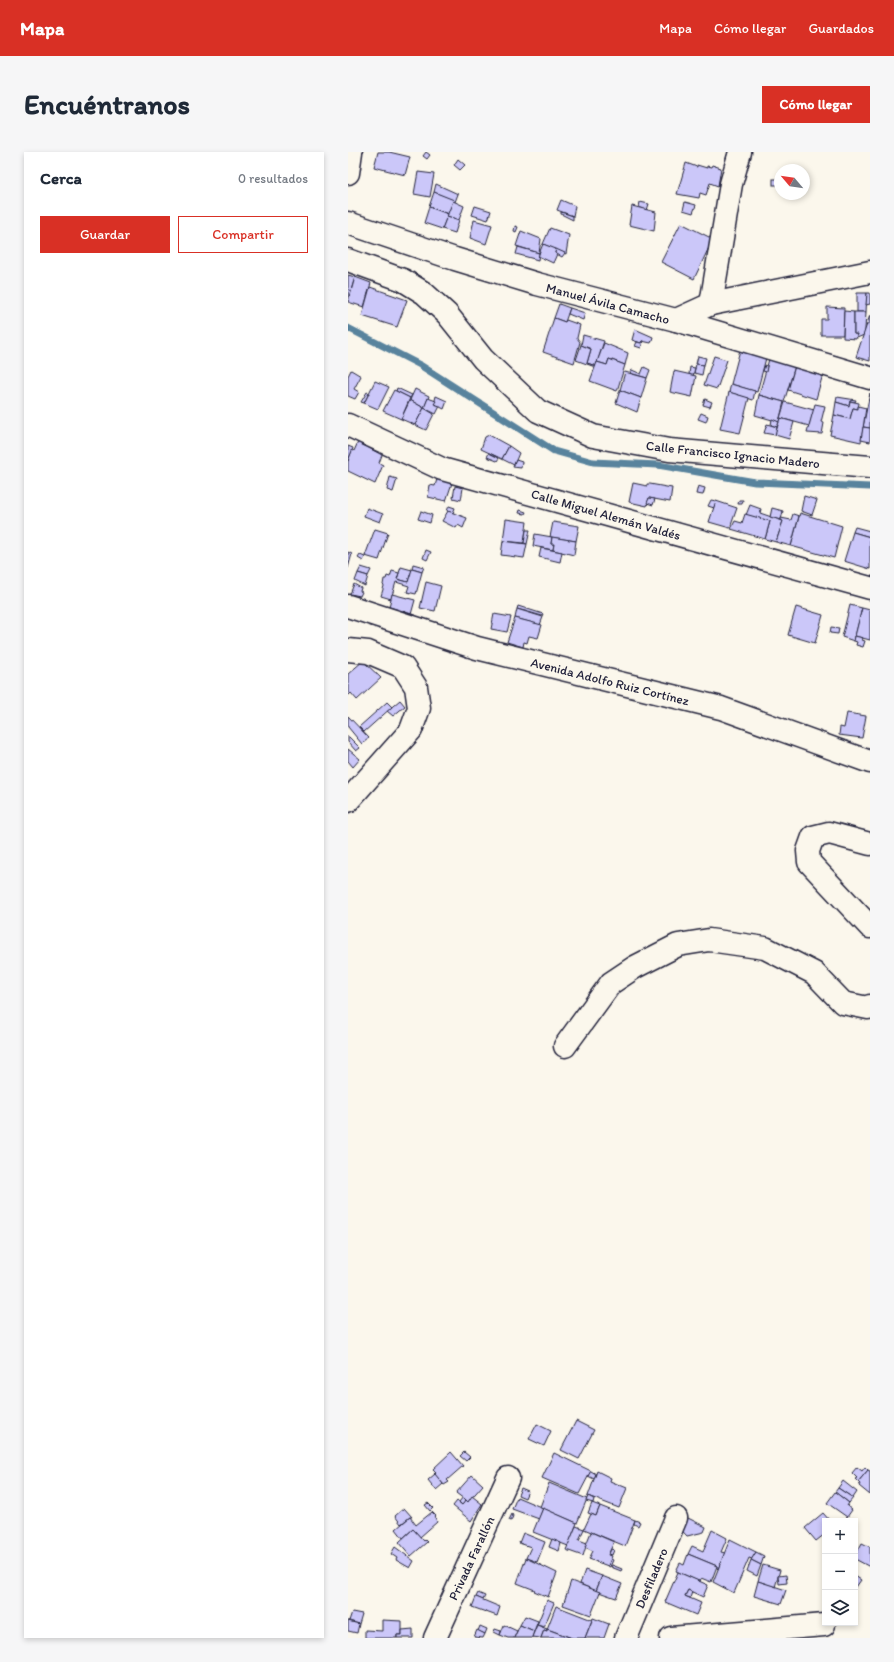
<!DOCTYPE html>
<html lang="es">
<head>
<meta charset="utf-8">
<style>
  :root { --surface:#fff; --page:#f6f6f7; --text:#1f2937; --muted:#747a83; --line:#e0e1e3; --accent:#d93025 }
  body { margin:0; font-family:Itim,sans-serif; background:var(--page); color:var(--text) }
  .controls { position:absolute; right:12px; bottom:12px; display:grid; overflow:hidden; border-radius:0px; box-shadow:0 2px 6px #0003 }
  .controls button { width:36px; height:36px; display:grid; place-items:center; padding:0; border:0; border-bottom:1px solid var(--line); background:var(--surface); color:var(--text); font:20px sans-serif }
  .compass { position:absolute; left:426px; top:12px; width:36px; height:36px; border-radius:50%; background:var(--surface); box-shadow:0 2px 6px #0003; rotate:299deg }
  .list { margin:0; padding:0; list-style:none }
  h2 { display:flex; justify-content:space-between; align-items:center; height:52px; margin:0; padding:0 16px; font-size:17px }
  h2 small { font-size:13px; font-weight:400; color:var(--muted) }
  .actions { display:flex; gap:8px; padding:12px 16px }
  .actions a { flex:1; padding:9px 0; border:1px solid var(--accent); border-radius:0px; text-align:center; font-size:14px; color:var(--accent) }
  .actions .main { background:var(--accent); color:#fff }
  .icon { flex:none; width:22px; height:22px; fill:none; stroke:currentColor; stroke-width:2; stroke-linecap:round; stroke-linejoin:round }
  .map { position:relative; flex:none; width:522px; height:1486px; overflow:hidden; border-radius:0px }
  header { display:flex; align-items:center; gap:24px; box-sizing:border-box; height:56px; padding:0 20px; background:var(--accent); color:#fff }
  header strong { font-size:19px }
  nav { display:flex; gap:22px; margin-inline-start:auto; font-size:14px }
  .intro { display:flex; align-items:center; justify-content:space-between; box-sizing:border-box; height:96px; padding:0 24px }
  h1 { margin:0; font-size:28px }
  .button { padding:10px 18px; border-radius:0px; background:var(--accent); color:#fff; font-size:14px; font-weight:700 }
  main { display:flex; gap:24px; padding:0 24px }
  aside { flex:1; background:var(--surface); border-radius:0px; box-shadow:0 2px 6px #0003 }
  .map>svg:first-child { display:block }
  .lines { fill:none; stroke-linecap:round; stroke-linejoin:round }
  .stream { stroke:#59839d; stroke-width:7 }
  .building { fill:#cbc7f9; stroke:#22223b }
  .minor-casing { stroke:#22223b; stroke-width:25 }
  .secondary-casing { stroke:#22223b; stroke-width:25 }
  .minor { stroke:#fbf7ec; stroke-width:22 }
  .secondary { stroke:#fbf7ec; stroke-width:22 }
  .labels { text-anchor:middle; stroke-width:3; stroke-linejoin:round; paint-order:stroke }
  .street-label { font-size:13px; fill:#22223b; stroke:#fbf7ec }
</style>
</head>
<body>
<header>
<strong>Mapa</strong>
<nav><a>Mapa</a><a>Cómo llegar</a><a>Guardados</a></nav>
</header>
<div class="intro"><h1>Encuéntranos</h1><a class="button">Cómo llegar</a></div>
<main>
<aside>
<h2>Cerca<small>0 resultados</small></h2>
<ul class="list">
</ul>
<div class="actions"><a class="main">Guardar</a><a>Compartir</a></div>
</aside>
<div class="map">
<svg width="522" height="1486" viewBox="0 0 522 1486">
  <rect width="100%" height="100%" fill="#fbf7ec"/>
  <filter id="ink" filterUnits="userSpaceOnUse"><feTurbulence type="fractalNoise" baseFrequency=".025" numOctaves="2"/><feDisplacementMap in="SourceGraphic" scale="8" xChannelSelector="R" yChannelSelector="G"/><feConvolveMatrix kernelMatrix="1 2 1 2 8 2 1 2 1" color-interpolation-filters="sRGB"/></filter>
  <g filter="url(#ink)">
    <g class="lines">
      <polyline class="stream" points="0,176 72,213 206,299 245,310 310,313 407,330 522,335"/>
    </g>
    <g class="building">
      <polygon points="30,0 41,0 62,5 57,23 26,15"/>
      <polygon points="78,0 82,3 79,7 75,4"/>
      <polygon points="110,7 117,13 112,18 106,13"/>
      <polygon points="338,11 349,15 349,13 359,16 359,14 363,15 364,13 373,16 370,34 362,31 358,43 352,41 351,46 329,42"/>
      <polygon points="70,20 86,22 82,45 66,42"/>
      <rect x="425" y="27" width="6" height="6"/>
      <polygon points="88,32 110,42 107,50 86,40"/>
      <polygon points="86,40 106,48 100,62 81,55"/>
      <polygon points="213,48 227,54 225,64 209,58"/>
      <polygon points="105,49 116,54 111,68 99,64"/>
      <polygon points="292,50 301,52 299,58 291,55"/>
      <polygon points="337,50 348,53 345,61 335,58"/>
      <polygon points="127,54 143,59 140,68 124,63"/>
      <polygon points="284,54 308,60 306,79 281,73"/>
      <polygon points="81,55 100,62 94,77 76,71"/>
      <polygon points="213,60 225,64 225,68 213,62"/>
      <polygon points="99,64 111,68 107,81 94,77"/>
      <polygon points="126,68 144,73 138,92 122,86"/>
      <polygon points="333,71 365,87 346,127 313,110"/>
      <polygon points="167,74 170,75 168,80 166,79"/>
      <polygon points="202,76 221,83 218,102 195,92"/>
      <polygon points="173,79 193,87 191,101 168,94"/>
      <polygon points="195,92 208,97 207,101 209,102 205,111 190,104"/>
      <polygon points="170,95 191,101 190,108 168,102"/>
      <polygon points="208,97 217,101 214,105 207,101"/>
      <polygon points="0,123 7,125 1,145 0,145"/>
      <polygon points="7,125 23,131 16,155 0,150"/>
      <polygon points="22,135 59,148 49,175 14,164"/>
      <polygon points="509,141 519,141 518,160 509,160"/>
      <polygon points="519,141 522,141 522,152 518,153"/>
      <polygon points="211,152 222,156 217,170 206,166"/>
      <polygon points="479,155 496,156 495,183 473,183 473,167 479,167"/>
      <polygon points="222,156 237,161 235,168 220,162"/>
      <polygon points="496,159 506,160 506,182 509,182 508,187 495,186"/>
      <polygon points="506,160 518,160 517,178 516,183 509,186 509,182 506,182"/>
      <polygon points="522,163 522,209 508,205"/>
      <polygon points="206,166 217,170 218,168 232,173 229,186 232,190 226,211 195,200"/>
      <polygon points="287,177 305,185 303,191 294,189 293,191 284,188"/>
      <polygon points="235,183 256,189 248,214 239,211 243,197 233,193"/>
      <polygon points="294,189 295,189 293,196 287,194 289,190 293,191"/>
      <polygon points="256,191 280,201 277,213 261,207 259,213 249,210"/>
      <polygon points="233,193 243,197 239,211 248,214 247,215 228,208"/>
      <polygon points="392,198 418,206 409,240 383,232"/>
      <polygon points="350,204 358,206 356,213 348,212"/>
      <polygon points="366,204 379,208 369,237 356,233"/>
      <polygon points="261,207 277,213 269,239 242,229 249,210 259,213"/>
      <polygon points="421,207 447,214 436,250 411,243"/>
      <polygon points="348,212 356,213 354,223 346,221"/>
      <polygon points="417,213 419,214 418,220 415,219"/>
      <polygon points="447,214 475,222 468,247 440,238"/>
      <polygon points="296,215 302,218 299,226 282,221 284,218 293,222"/>
      <polygon points="342,215 347,216 345,224 341,222"/>
      <polygon points="3,218 13,224 6,237 11,240 7,247 0,244 0,224"/>
      <polygon points="326,219 348,224 344,245 322,240"/>
      <polygon points="277,220 299,226 293,246 272,238"/>
      <polygon points="27,229 41,235 30,257 16,251"/>
      <polygon points="383,232 407,239 405,248 381,240"/>
      <polygon points="49,236 64,243 62,246 48,239"/>
      <polygon points="67,237 81,244 76,256 62,248"/>
      <polygon points="46,238 62,246 53,267 35,259"/>
      <polygon points="272,238 293,246 289,260 268,251"/>
      <polygon points="19,240 21,241 16,251 13,250"/>
      <polygon points="381,240 401,246 392,281 372,277"/>
      <polygon points="522,241 522,276 515,275"/>
      <polygon points="411,243 436,250 431,270 407,263"/>
      <polygon points="88,244 99,249 96,257 86,252"/>
      <polygon points="489,245 508,248 507,250 502,249 501,254 488,250"/>
      <polygon points="80,246 88,249 86,252 92,254 88,262 76,256"/>
      <polygon points="357,247 364,250 362,255 355,253"/>
      <polygon points="62,248 76,256 67,273 53,267"/>
      <polygon points="502,249 511,251 510,257 505,256 502,267 486,263 488,250 501,254"/>
      <polygon points="437,250 466,258 461,274 432,266"/>
      <polygon points="467,252 477,254 473,270 476,271 474,282 459,281"/>
      <polygon points="510,254 518,256 513,290 482,283 486,263 502,267 505,256 510,257"/>
      <polygon points="76,256 86,262 78,278 67,273"/>
      <polygon points="353,261 360,264 358,270 350,267"/>
      <polygon points="432,266 446,270 441,287 427,283"/>
      <polygon points="424,267 431,270 429,275 423,273"/>
      <polygon points="419,272 429,275 427,283 416,281"/>
      <polygon points="515,275 522,276 522,290 513,288"/>
      <polygon points="141,283 161,294 154,307 133,297 137,285"/>
      <polygon points="10,290 34,303 31,311 35,313 27,332 0,319 0,309 4,298 6,299"/>
      <polygon points="0,294 5,296 0,309"/>
      <polygon points="161,294 171,301 166,313 154,307"/>
      <polygon points="141,301 151,306 149,309 139,305"/>
      <polygon points="168,308 174,310 173,316 165,315"/>
      <polygon points="42,325 49,327 45,340 39,338"/>
      <polygon points="89,327 104,331 98,349 80,345 82,333 87,334"/>
      <polygon points="285,331 299,334 299,332 302,332 324,336 322,350 301,346 299,354 281,350"/>
      <polygon points="107,334 115,336 113,348 105,346"/>
      <polygon points="350,334 357,336 355,343 348,342"/>
      <polygon points="456,344 469,348 464,363 453,359"/>
      <polygon points="301,346 307,347 305,353 299,351"/>
      <polygon points="363,348 368,349 366,356 360,354"/>
      <polygon points="391,348 395,348 394,352 390,352"/>
      <polygon points="368,349 389,356 382,376 361,370"/>
      <polygon points="402,353 413,357 412,361 435,369 428,390 417,387 422,369 398,363"/>
      <polygon points="101,354 107,356 105,361 99,359"/>
      <polygon points="19,356 35,362 32,370 16,364"/>
      <polygon points="424,356 435,359 433,368 422,365"/>
      <polygon points="172,358 178,360 177,362 171,361"/>
      <polygon points="73,359 84,363 82,371 70,367"/>
      <polygon points="100,359 119,366 115,376 110,373 108,376 94,369"/>
      <polygon points="452,361 494,374 486,406 443,394"/>
      <polygon points="397,362 422,369 417,387 383,377 387,369 394,371"/>
      <polygon points="445,362 451,364 443,394 428,390 435,369 433,368 433,366 443,368"/>
      <polygon points="158,367 179,370 176,391 155,389"/>
      <polygon points="205,370 231,374 228,389 202,385"/>
      <polygon points="507,375 522,379 522,385 505,380"/>
      <polygon points="27,377 40,381 31,408 17,404"/>
      <polygon points="178,378 182,378 179,392 176,391"/>
      <polygon points="505,380 522,385 522,417 496,409"/>
      <polygon points="187,382 204,385 203,392 206,392 205,398 185,394"/>
      <polygon points="204,385 228,389 226,403 205,398 206,392 203,392"/>
      <polygon points="155,389 179,392 176,406 153,403"/>
      <polygon points="193,396 214,400 212,410 191,405"/>
      <polygon points="78,398 83,400 79,408 75,406"/>
      <polygon points="0,400 4,402 0,416"/>
      <polygon points="12,403 17,405 15,409 10,406"/>
      <polygon points="65,412 76,415 74,420 64,417"/>
      <polygon points="13,415 23,418 20,424 10,421"/>
      <polygon points="53,415 64,418 60,430 49,427"/>
      <polygon points="64,417 74,420 68,442 59,440 61,434 48,430 43,447 33,444 36,434 35,433 36,427 38,427 39,424 42,425 44,419 51,421 49,427 60,430"/>
      <polygon points="10,421 20,424 17,434 7,429"/>
      <polygon points="78,430 93,434 87,459 72,456"/>
      <polygon points="6,432 13,436 12,439 14,440 12,444 2,442"/>
      <polygon points="44,442 67,448 62,466 58,460 41,455"/>
      <polygon points="502,453 514,456 506,489 494,485"/>
      <polygon points="170,454 195,462 194,464 177,459 169,457"/>
      <polygon points="448,455 475,463 467,491 440,483"/>
      <polygon points="514,456 522,458 522,488 507,484"/>
      <polygon points="169,457 195,465 192,473 167,466"/>
      <polygon points="146,462 163,465 159,480 143,477"/>
      <polygon points="167,466 194,473 190,486 181,484 179,491 176,490 175,495 159,490"/>
      <polygon points="483,475 491,476 490,482 482,481"/>
      <polygon points="507,484 515,486 514,488 517,489 515,495 508,493 509,490 506,489"/>
      <polygon points="15,509 33,526 9,548 3,541 0,544 0,522"/>
      <polygon points="52,548 57,554 45,564 39,559"/>
      <polygon points="39,550 44,555 16,580 11,575"/>
      <polygon points="499,561 518,564 514,586 491,583 492,575 496,576"/>
      <polygon points="0,564 21,586 14,592 0,575"/>
      <polygon points="0,584 12,596 8,599 0,590"/>
      <polygon points="0,597 12,607 5,615 0,609"/>
      <polygon points="228,1269 246,1278 231,1307 213,1298"/>
      <polygon points="189,1272 203,1279 196,1294 181,1287"/>
      <polygon points="103,1300 115,1314 99,1328 101,1330 96,1333 86,1322 88,1320 85,1317"/>
      <polygon points="116,1300 122,1305 118,1309 112,1304"/>
      <polygon points="206,1301 243,1319 231,1342 194,1326"/>
      <polygon points="509,1315 514,1319 517,1315 520,1318 510,1330 507,1327 509,1326 504,1321"/>
      <polygon points="520,1318 522,1319 522,1343 511,1334 512,1332 510,1330"/>
      <polygon points="243,1319 248,1322 246,1327 240,1324"/>
      <polygon points="249,1319 263,1326 262,1329 279,1336 271,1356 240,1344"/>
      <polygon points="87,1322 95,1332 88,1338 80,1328"/>
      <polygon points="124,1323 135,1333 120,1350 108,1341"/>
      <polygon points="495,1329 509,1340 505,1346 490,1336"/>
      <polygon points="201,1331 239,1347 229,1371 192,1355"/>
      <polygon points="173,1336 180,1339 177,1346 170,1343"/>
      <polygon points="490,1336 505,1346 501,1351 487,1340"/>
      <polygon points="487,1340 501,1351 499,1354 504,1358 499,1365 479,1351"/>
      <polygon points="124,1344 134,1352 123,1369 105,1354 109,1349 114,1353 118,1348 120,1350"/>
      <polygon points="240,1344 246,1347 245,1351 238,1349"/>
      <polygon points="115,1345 118,1348 114,1353 111,1350"/>
      <polygon points="169,1345 195,1356 191,1367 164,1357"/>
      <polygon points="80,1351 85,1356 82,1359 77,1353"/>
      <polygon points="244,1351 252,1354 248,1364 240,1361"/>
      <polygon points="252,1354 287,1368 277,1394 236,1377 243,1362 248,1364"/>
      <polygon points="56,1356 64,1365 62,1365 53,1372 47,1364"/>
      <polygon points="195,1356 229,1371 220,1394 185,1380"/>
      <polygon points="84,1360 88,1364 87,1365 89,1370 72,1385 65,1377 55,1386 48,1377 62,1365 68,1373"/>
      <polygon points="328,1360 358,1375 356,1380 339,1384 324,1368"/>
      <polygon points="475,1361 482,1369 477,1369 477,1382 468,1389 457,1376"/>
      <polygon points="164,1362 165,1364 163,1369 161,1368"/>
      <polygon points="287,1368 292,1370 290,1374 286,1372"/>
      <polygon points="228,1374 236,1377 231,1388 239,1391 235,1404 218,1398"/>
      <polygon points="65,1377 76,1389 77,1388 79,1390 63,1404 51,1390"/>
      <polygon points="364,1378 379,1386 373,1400 377,1401 370,1417 369,1416 369,1414 340,1402 344,1394 355,1399"/>
      <polygon points="243,1380 266,1390 260,1403 264,1404 260,1414 241,1407 245,1399 237,1395"/>
      <polygon points="175,1381 197,1390 189,1410 178,1406 183,1395 171,1391"/>
      <polygon points="204,1387 213,1391 211,1399 201,1395"/>
      <polygon points="382,1387 408,1400 404,1407 401,1406 386,1441 365,1430"/>
      <polygon points="514,1391 522,1395 522,1415 507,1407 507,1404"/>
      <polygon points="47,1395 66,1409 62,1416 48,1408 49,1406 43,1402"/>
      <polygon points="263,1397 266,1398 264,1403 261,1402"/>
      <polygon points="408,1400 416,1404 413,1413 403,1408"/>
      <polygon points="340,1402 369,1414 363,1430 353,1426 352,1430 328,1419 332,1411 336,1413"/>
      <polygon points="178,1406 209,1421 200,1445 186,1439 187,1438 169,1431"/>
      <polygon points="263,1407 265,1408 262,1415 260,1414"/>
      <polygon points="403,1408 413,1413 409,1424 399,1419"/>
      <polygon points="264,1413 274,1417 273,1419 263,1415"/>
      <polygon points="415,1413 432,1418 427,1435 410,1429"/>
      <polygon points="237,1418 254,1424 248,1439 232,1432"/>
      <polygon points="330,1420 360,1433 355,1445 340,1438 337,1444 353,1451 348,1463 317,1450"/>
      <polygon points="438,1423 439,1431 431,1432 430,1424"/>
      <polygon points="254,1424 274,1432 268,1446 248,1439"/>
      <polygon points="507,1424 513,1428 508,1435 507,1434"/>
      <polygon points="223,1429 252,1440 243,1463 215,1453"/>
      <polygon points="410,1429 438,1438 433,1452 406,1444"/>
      <polygon points="340,1438 344,1440 342,1446 337,1444"/>
      <polygon points="130,1441 137,1444 135,1448 128,1445"/>
      <polygon points="128,1445 152,1455 149,1464 124,1455"/>
      <polygon points="199,1448 206,1451 196,1475 189,1473"/>
      <polygon points="208,1454 244,1468 237,1486 224,1486 199,1477"/>
      <polygon points="4,1460 14,1462 11,1472 1,1469"/>
      <polygon points="177,1464 190,1469 186,1479 172,1473"/>
      <polygon points="245,1466 261,1472 256,1486 237,1486"/>
      <polygon points="34,1468 54,1469 54,1483 49,1483 49,1486 17,1486 17,1478 34,1479"/>
      <polygon points="0,1469 11,1472 9,1481 0,1479"/>
      <polygon points="156,1473 169,1479 166,1486 160,1486 152,1483"/>
      <polygon points="172,1473 186,1479 184,1486 166,1486"/>
      <polygon points="189,1473 199,1477 199,1479 196,1478 193,1486 184,1485"/>
      <polygon points="132,1474 139,1477 137,1482 130,1479"/>
      <polygon points="65,1477 65,1486 49,1486 49,1483 54,1483 54,1478"/>
      <polygon points="147,1477 153,1479 152,1483 146,1480"/>
      <polygon points="199,1477 224,1486 193,1486 196,1478 199,1479"/>
      <polygon points="129,1478 137,1482 135,1486 126,1485"/>
    </g>
    <g class="lines">
      <g class="minor-casing">
        <g id="minor">
          <polyline points="0,21 3,0"/>
          <polyline points="0,71 107,107 189,132 328,168 522,226"/>
          <polyline points="363,152 383,32 392,0"/>
          <polyline points="328,168 363,152 522,120"/>
          <polyline points="0,273 94,317 522,436"/>
          <polyline points="0,454 129,496 373,556 522,610"/>
          <polyline points="0,498 20,500 55,515 68,535 71,556 63,578 0,649"/>
          <polyline points="522,692 481,681 465,685 460,699 461,710 522,775"/>
          <polyline points="217,894 263,831 287,815 330,793 361,788 417,796 466,821 495,851 520,856 522,854"/>
          <polyline points="87,1486 160,1326"/>
          <polyline points="278,1486 328,1366"/>
          <polyline points="323,1486 476,1473"/>
        </g>
      </g>
      <g class="secondary-casing">
        <polyline id="secondary" points="0,108 55,128 76,141 99,162 135,207 190,259 245,284 321,298 522,315"/>
      </g>
      <use href="#minor" class="minor"/>
      <use href="#secondary" class="secondary"/>
    </g>
  </g>
  <g class="labels">
    <g class="street-label">
      <text transform="translate(260 151) rotate(15)" y="5">Manuel Ávila Camacho</text>
      <text transform="translate(385 302) rotate(6)" y="5">Calle Francisco Ignacio Madero</text>
      <text transform="translate(258 362) rotate(16)" y="5">Calle Miguel Alemán Valdés</text>
      <text transform="translate(262 529) rotate(14)" y="5">Avenida Adolfo Ruiz Cortínez</text>
      <text transform="translate(123 1406) rotate(-65)" y="5">Privada Farallón</text>
      <text transform="translate(303 1426) rotate(-67)" y="5">Desfiladero</text>
    </g>
  </g>
</svg>
<div class="controls">
<button>+</button>
<button>−</button>
<button><svg class="icon" aria-label="layers" viewBox="0 0 24 24"><path d="M12 4l9 5-9 5-9-5zM3 14l9 5 9-5"/></svg></button>
</div>
<svg class="compass" viewBox="-18 -18 36 36"><path d="M0-13l5 13h-10z" fill="#e53935"/><path d="M0 13l5-13h-10z" fill="#747a83"/></svg>
</div>
</main>
</body>
</html>
